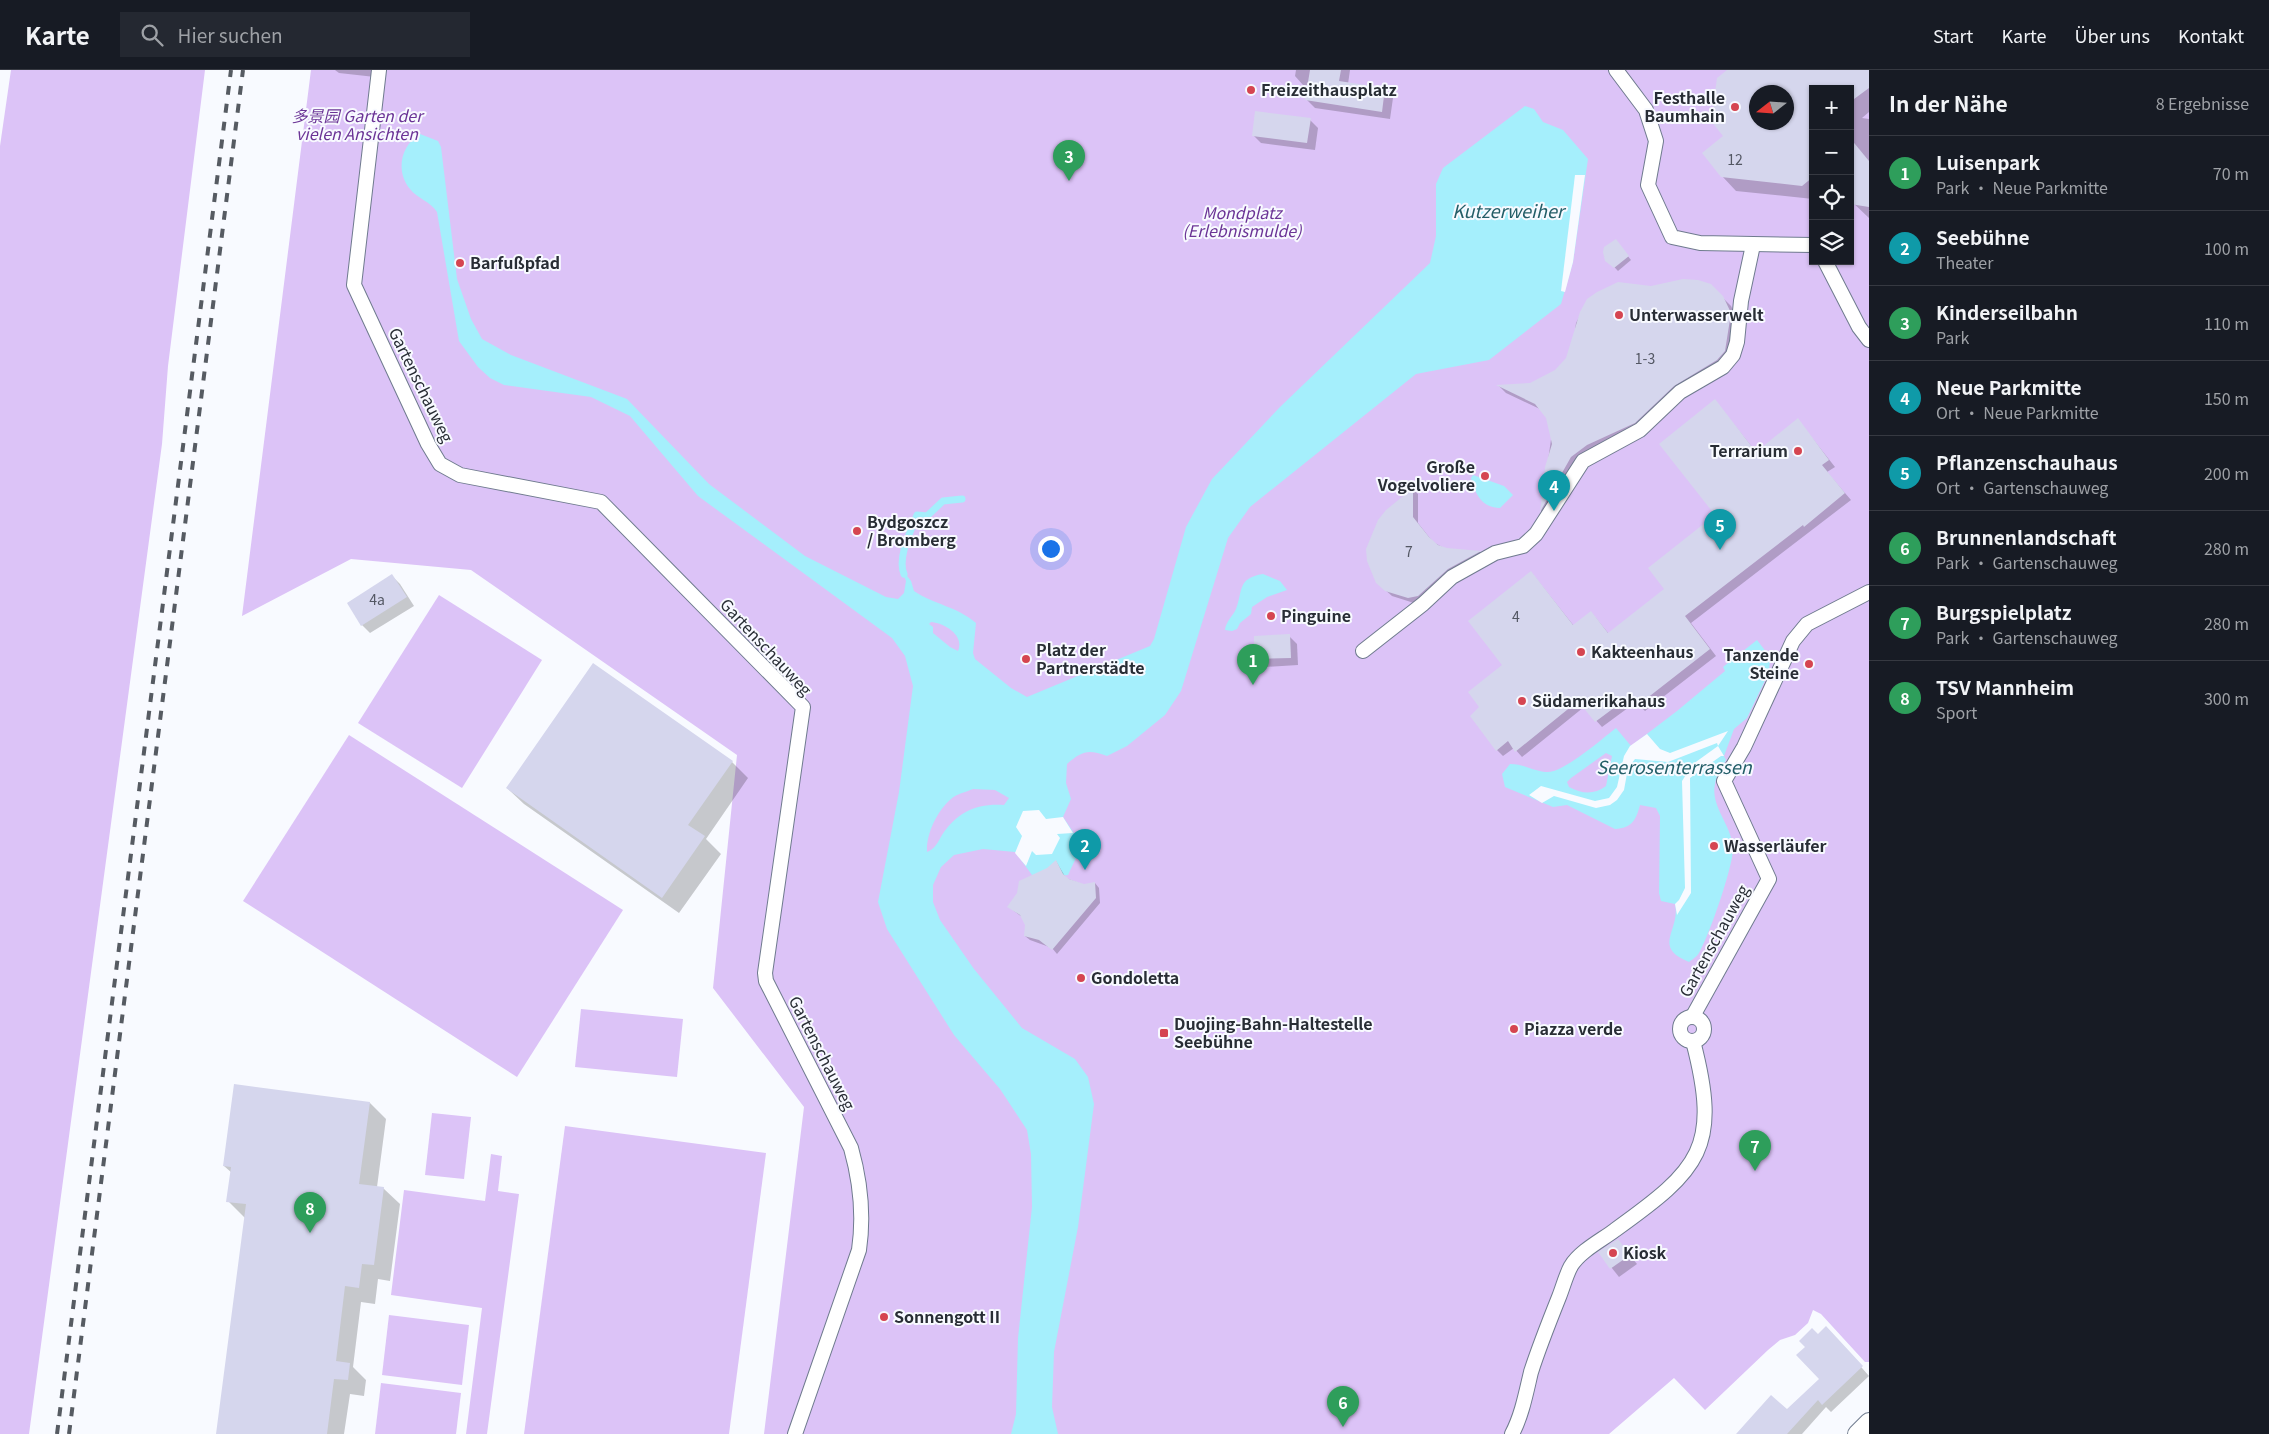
<!DOCTYPE html>
<html lang="de">
<head>
<meta charset="utf-8">
<style>
  :root { --surface:#171b24; --page:#242831; --text:#f1f3f6; --muted:#9ea1a6; --line:#363941; --accent:#d54551 }
  body { margin:0; font-family:Georgia,"Noto Sans SC",serif; background:var(--page); color:var(--text) }
  .controls { position:absolute; right:15px; top:15px; display:grid; overflow:hidden; border-radius:0px; box-shadow:0 1px 4px #0004 }
  .controls button { width:45px; height:45px; display:grid; place-items:center; padding:0; border:0; border-bottom:1px solid var(--line); background:var(--surface); color:var(--text); font:25px sans-serif }
  .compass { position:absolute; left:1749px; top:15px; width:45px; height:45px; border-radius:50%; background:var(--surface); box-shadow:0 1px 4px #0004; rotate:253deg }
  .you { position:absolute; left:1050px; top:478px; width:18px; height:18px; margin:-12px; border:4px solid #fff; border-radius:50%; background:#1a73e8; box-shadow:0 0 0 8px #1a73e833 }
  .badge { display:grid; place-items:center; width:32px; height:32px; border-radius:50%; background:var(--accent); color:#fff; font-size:16px; font-weight:700 }
  .pin { position:absolute; translate:-50% -41px; filter:drop-shadow(0 1px 2px #0008) }
  .pin::after { content:''; position:absolute; top:26px; width:18px; height:15px; background:inherit; clip-path:polygon(0 0,100% 0,50% 100%) }
  .list { margin:0; padding:0; list-style:none }
  h2 { display:flex; justify-content:space-between; align-items:center; height:65px; margin:0; padding:0 20px; font-size:21px }
  h2 small { font-size:16px; font-weight:400; color:var(--muted) }
  .list li { display:grid; grid-template-columns:32px 1fr auto; gap:15px; align-items:center; box-sizing:border-box; height:75px; padding:0 20px; border-top:1px solid var(--line) }
  .list b { display:block; font-size:19px; white-space:nowrap }
  .list p { margin:0; font-size:16px; white-space:nowrap; color:var(--muted) }
  .list em { font-size:16px; font-style:normal; color:var(--muted) }
  .icon { flex:none; width:28px; height:28px; fill:none; stroke:currentColor; stroke-width:2; stroke-linecap:round; stroke-linejoin:round }
  .map { position:relative; flex:none; width:1869px; height:1364px; overflow:hidden }
  header { display:flex; align-items:center; gap:30px; box-sizing:border-box; height:70px; padding:0 25px; background:var(--surface); border-bottom:1px solid var(--line) }
  header strong { font-size:24px }
  nav { display:flex; gap:28px; margin-inline-start:auto; font-size:18px }
  .search { width:350px; height:45px; background:var(--page); display:flex; align-items:center; gap:12px; box-sizing:border-box; padding:0 18px; border-radius:0px; color:var(--muted); font-size:19px }
  main { display:flex }
  aside { flex:1; background:var(--surface) }
  .map>svg:first-child { display:block }
  .green { fill:#dcc3f7; fill-rule:evenodd }
  .water { fill:#a5effc; fill-rule:evenodd }
  .pier { fill:#f8faff }
  .shadow { fill:#0003; fill-rule:evenodd }
  .lines { fill:none; stroke-linecap:round; stroke-linejoin:round }
  .stream { stroke:#a5effc; stroke-width:7 }
  .building { fill:#d5d6ed; fill-rule:evenodd }
  .pedestrian-casing { stroke:#6f7b8e; stroke-width:16 }
  .minor-casing { stroke:#6f7b8e; stroke-width:20 }
  .pedestrian { stroke:#fff; stroke-width:14 }
  .minor { stroke:#fff; stroke-width:18 }
  .rail { stroke:#565b62; stroke-width:4; stroke-dasharray:9 9; stroke-linecap:butt }
  .poi-dot { fill:#d54551; stroke:#f8faff; stroke-width:2 }
  .labels { text-anchor:middle; stroke-width:4; stroke-linejoin:round; paint-order:stroke }
  .number-label { font-size:14px; fill:#535763 }
  .poi-label { font-size:16px; font-weight:bold; fill:#282d35; stroke:#f8faff; text-anchor:start }
  .park-label { font-size:16px; font-style:italic; fill:#6b3496; stroke:#f8faff }
  .street-label { font-size:16px; fill:#282d35; stroke:#f8faff }
  .water-label { font-size:18px; font-style:italic; fill:#235e68; stroke:#f8faff }
</style>
</head>
<body>
<header>
<strong>Karte</strong>
<div class="search"><svg class="icon" aria-label="search" viewBox="0 0 24 24"><circle cx="10" cy="10" r="6"/><path d="M15 15l6 6"/></svg>Hier suchen</div>
<nav><a>Start</a><a>Karte</a><a>Über uns</a><a>Kontakt</a></nav>
</header>
<main>
<div class="map">
<svg width="1869" height="1364" viewBox="0 0 1869 1364">
  <rect width="100%" height="100%" fill="#f8faff"/>
  <g class="green">
    <polygon points="11,0 205,0 168,296 162,374 29,1364 0,1364 0,76"/>
    <path d="M 311,0 L 1869,0 L 1869,1292 L 1865,1292 L 1821,1244 L 1813,1240 L 1808,1253 L 1795,1265 L 1780,1270 L 1768,1280 L 1705,1340 L 1674,1308 L 1609,1364 L 764,1364 L 804,1037 L 713,918 L 737,685 L 471,500 L 351,489 L 242,546 ZM 1813,19 L 1850,19 L 1850,191 L 1813,191 ZM 1756,22 L 1786,22 L 1786,52 L 1756,52 Z"/>
    <polygon points="439,525 542,590 462,718 358,653"/>
    <polygon points="349,665 623,840 517,1007 243,831"/>
    <polygon points="581,939 683,949 677,1007 575,997"/>
    <polygon points="432,1043 471,1047 464,1109 425,1105"/>
    <polygon points="565,1056 766,1083 729,1364 524,1364"/>
    <polygon points="491,1084 502,1086 498,1121 519,1124 487,1364 466,1364 482,1238 391,1225 404,1120 485,1131"/>
    <polygon points="389,1245 469,1255 462,1315 382,1305"/>
    <polygon points="381,1313 461,1323 456,1364 375,1364"/>
  </g>
  <g class="water">
    <path d="M 1525,36 L 1534,39 L 1543,52 L 1563,60 L 1588,89 L 1573,192 L 1561,234 L 1489,290 L 1416,304 L 1250,437 L 1228,468 L 1181,621 L 1165,645 L 1127,676 L 1107,686 C 1088,679 1082,681 1067,694 L 1066,713 L 1071,729 L 1063,747 L 1082,775 L 1068,805 L 1035,809 L 1015,782 L 983,779 L 954,785 L 941,797 L 933,815 L 933,832 L 940,850 L 974,899 L 1022,958 L 1075,989 L 1088,1007 L 1094,1034 L 1078,1157 L 1054,1282 L 1052,1337 L 1058,1364 L 1011,1364 L 1016,1344 L 1018,1268 L 1032,1137 L 1031,1084 L 1027,1060 L 1000,1019 L 954,965 L 887,859 L 878,832 L 899,722 L 913,616 L 905,586 L 892,568 L 698,426 L 630,346 L 591,327 L 504,315 L 490,308 L 478,297 L 459,271 L 437,142 C 430,131 418,129 410,119 C 395,101 401,75 420,64 L 438,71 L 441,77 L 457,209 L 471,249 L 482,269 L 511,285 L 627,329 L 709,414 L 805,486 L 886,527 L 898,529 L 904,523 L 906,511 L 900,497 L 911,511 L 914,521 C 935,535 956,536 976,553 L 973,583 L 975,589 L 1011,618 L 1027,627 L 1150,576 L 1154,569 L 1186,457 L 1212,409 L 1280,337 L 1430,193 L 1436,166 L 1436,114 L 1443,98 ZM 931,552 C 944,553 965,565 958,581 L 950,577 L 933,563 L 933,557 L 929,554 ZM 973,719 L 995,720 L 1009,728 L 1004,735 C 977,733 957,742 942,765 C 938,772 935,779 927,782 C 926,764 937,741 951,729 C 956,724 966,722 973,719 Z"/>
    <path d="M 1473,405 L 1504,416 L 1513,425 L 1500,438 C 1482,438 1475,424 1471,408 Z"/>
    <path d="M 1263,504 L 1280,511 L 1287,520 L 1267,527 L 1252,537 L 1251,544 L 1240,553 L 1237,559 L 1232,561 L 1225,560 C 1226,551 1233,546 1236,539 C 1243,521 1237,508 1263,504 Z"/>
    <path d="M 1757,570 L 1770,587 L 1769,602 L 1747,648 L 1734,659 L 1724,686 L 1726,690 C 1722,698 1716,706 1715,714 C 1710,737 1733,756 1733,780 C 1732,799 1710,863 1700,881 C 1698,886 1693,889 1689,892 C 1651,877 1681,860 1675,834 L 1661,831 L 1659,823 L 1660,746 L 1656,738 L 1640,735 C 1636,750 1632,758 1615,759 L 1567,735 L 1553,737 L 1505,717 L 1502,704 L 1510,694 C 1525,694 1535,702 1548,702 C 1564,702 1602,669 1616,658 L 1631,676 L 1677,641 L 1725,601 L 1723,597 ZM 1606,683 L 1612,686 L 1606,716 C 1594,725 1582,724 1569,717 L 1567,712 L 1571,708 Z"/>
  </g>
  <g class="pier">
    <polygon points="1575,105 1585,105 1573,192 1565,222 1561,221"/>
    <polygon points="1728,661 1718,676 1724,686 1721,686 1690,708 1691,823 1677,845 1675,834 1679,830 1685,818 1682,711 1693,694 1718,676 1717,673 1668,692 1635,689 1628,698 1624,720 1617,730 1610,735 1596,738 1554,726 1542,733 1529,725 1541,716 1595,731 1609,728 1617,717 1624,686 1630,676 1647,664 1660,679 1670,683"/>
    <polygon points="1039,740 1046,749 1063,747 1073,763 1057,764 1060,768 1052,784 1036,785 1032,781 1026,796 1015,783 1022,766 1016,757 1023,741"/>
  </g>
  <g class="shadow">
    <polygon points="335,0 376,0 375,7 339,3"/>
    <polygon points="1296,0 1350,0 1348,14 1384,19 1393,28 1390,49 1315,38 1307,30 1309,15 1303,15 1295,6"/>
    <path d="M 1729,0 L 1869,0 L 1869,42 L 1862,48 L 1869,49 L 1869,148 L 1850,130 L 1850,19 L 1813,19 L 1813,129 L 1736,121 L 1722,106 ZM 1756,22 L 1786,22 L 1786,52 L 1756,52 Z"/>
    <polygon points="1310,50 1318,58 1315,80 1261,73 1253,65"/>
    <polygon points="1619,175 1631,190 1618,201 1604,186 1605,178"/>
    <polygon points="1710,215 1731,236 1739,252 1733,289 1578,395 1548,448 1541,441 1552,362 1547,347 1542,340 1506,323 1499,316 1530,314 1556,301 1567,288 1573,274 1576,253 1588,230 1651,217"/>
    <polygon points="1715,331 1757,383 1798,350 1835,397 1827,402 1851,430 1691,553 1716,586 1645,641 1636,632 1602,657 1584,637 1522,687 1514,678 1503,686 1497,680 1481,637 1504,595 1531,502 1574,556 1591,542 1609,564 1666,520 1717,445"/>
    <polygon points="1413,419 1418,424 1418,453 1433,472 1446,479 1480,482 1485,487 1414,533 1392,526 1383,518"/>
    <polygon points="392,506 400,514 414,536 370,563 362,555 348,533"/>
    <polygon points="1289,566 1297,574 1298,595 1264,597 1255,588"/>
    <polygon points="732,692 748,708 706,769 721,784 679,843 524,734 507,718"/>
    <polygon points="1056,791 1066,808 1084,815 1095,813 1099,818 1100,833 1057,884 1052,878 1030,870 1025,866 1026,855 1022,847 1009,837"/>
    <polygon points="370,1033 386,1049 377,1117 383,1118 400,1134 390,1211 378,1209 375,1234 361,1232 353,1297 366,1310 364,1326 350,1324 344,1364 217,1364 245,1148 228,1131 232,1103 224,1096"/>
    <polygon points="1617,1170 1637,1194 1619,1207 1600,1183"/>
    <polygon points="1818,1266 1834,1266 1869,1306 1831,1342 1826,1337 1802,1364 1738,1364 1787,1340 1821,1309"/>
  </g>
  <g class="lines">
    <path class="stream" d="M 904,504 C 897,488 911,460 917,445 L 927,446 L 943,431 L 962,429"/>
  </g>
  <g class="building">
    <polygon points="1310,0 1341,0 1339,11 1385,18 1382,42 1305,30"/>
    <path d="M 1727,0 L 1869,0 L 1869,18 L 1850,32 L 1850,19 L 1813,19 L 1813,107 L 1802,116 L 1721,107 L 1702,83 L 1723,66 L 1711,51 L 1717,8 ZM 1756,22 L 1786,22 L 1786,52 L 1756,52 Z"/>
    <polygon points="1255,41 1311,48 1307,73 1252,66"/>
    <polygon points="1850,68 1869,91 1869,137 1850,134"/>
    <polygon points="1616,169 1629,186 1614,198 1605,191 1603,182 1604,177"/>
    <polygon points="1683,209 1698,210 1711,214 1723,226 1731,243 1725,281 1717,290 1674,316 1635,353 1587,375 1571,387 1540,442 1545,397 1552,374 1546,348 1535,334 1496,315 1530,313 1555,300 1566,288 1580,242 1587,229 1597,222 1618,212 1651,216"/>
    <polygon points="1715,329 1756,382 1798,348 1829,390 1822,395 1845,423 1804,457 1803,455 1685,546 1710,579 1637,636 1630,626 1595,652 1578,631 1515,682 1508,671 1496,681 1470,646 1479,637 1468,622 1502,595 1468,551 1531,501 1573,555 1591,541 1608,563 1664,519 1648,498 1715,445 1659,374"/>
    <polygon points="1413,418 1413,447 1429,467 1438,475 1447,478 1481,481 1448,499 1418,526 1408,528 1385,521 1376,513 1367,491 1366,479 1378,450 1386,440"/>
    <polygon points="392,504 407,527 361,556 347,533"/>
    <polygon points="1290,564 1291,588 1254,589 1254,566"/>
    <polygon points="593,593 733,691 688,755 705,766 662,828 506,718"/>
    <polygon points="1056,790 1063,804 1069,809 1084,814 1095,812 1096,828 1052,880 1039,870 1024,866 1025,855 1020,845 1007,837 1017,823 1019,811 1047,798"/>
    <polygon points="234,1014 370,1032 359,1114 384,1117 374,1195 362,1194 359,1218 345,1216 336,1291 350,1293 348,1310 334,1309 327,1364 216,1364 246,1134 226,1132 231,1097 223,1096"/>
    <polygon points="1618,1169 1630,1185 1610,1199 1598,1182"/>
    <polygon points="1826,1256 1863,1296 1822,1335 1818,1330 1787,1364 1736,1364 1771,1325 1787,1339 1819,1309 1796,1285 1805,1277 1799,1271 1812,1258 1818,1264"/>
  </g>
  <g class="lines">
    <g class="pedestrian-casing">
      <g id="pedestrian">
        <path d="M 379,0 L 354,215 L 428,374 L 440,394 L 460,405 L 601,432 L 803,637 L 765,903 L 766,911 L 851,1078 C 860,1110 864,1146 859,1180 L 795,1364"/>
        <polyline points="1616,0 1646,40 1656,71 1648,115 1672,167 1700,173 1813,175"/>
        <polyline points="1825,191 1859,257 1869,270"/>
        <polyline points="1363,581 1423,534 1452,507 1495,483 1523,476 1536,464 1583,391 1640,360 1680,322 1723,297 1733,285 1737,272 1741,231 1753,175"/>
        <polyline points="1693,946 1769,809 1724,711 1744,677 1793,571 1807,554 1869,522"/>
        <circle cx="1692" cy="959" r="12"/>
        <path d="M 1512,1364 C 1522,1345 1526,1323 1531,1302 C 1539,1277 1549,1252 1559,1227 C 1563,1217 1566,1205 1571,1196 C 1580,1181 1602,1170 1615,1160 C 1700,1099 1721,1078 1693,971"/>
      </g>
    </g>
    <g class="minor-casing">
      <polyline id="minor" points="1857,1364 1869,1352"/>
    </g>
    <use href="#pedestrian" class="pedestrian"/>
    <use href="#minor" class="minor"/>
    <g class="rail">
      <polyline points="57,1364 231,0"/>
      <polyline points="69,1364 243,0"/>
    </g>
  </g>
  <g class="poi-dot">
    <circle cx="1251" cy="20" r="5"/>
    <circle cx="1735" cy="37" r="5"/>
    <circle cx="460" cy="193" r="5"/>
    <circle cx="1619" cy="245" r="5"/>
    <circle cx="1798" cy="381" r="5"/>
    <circle cx="1485" cy="406" r="5"/>
    <circle cx="857" cy="461" r="5"/>
    <circle cx="1271" cy="546" r="5"/>
    <circle cx="1581" cy="582" r="5"/>
    <circle cx="1026" cy="589" r="5"/>
    <circle cx="1809" cy="594" r="5"/>
    <circle cx="1522" cy="631" r="5"/>
    <circle cx="1714" cy="776" r="5"/>
    <circle cx="1081" cy="908" r="5"/>
    <circle cx="1514" cy="959" r="5"/>
    <rect x="1159" y="958" width="10" height="10" rx="2.5"/>
    <circle cx="1613" cy="1183" r="5"/>
    <circle cx="884" cy="1247" r="5"/>
  </g>
  <g class="labels">
    <g class="number-label">
      <text x="1735" y="95">12</text>
      <text x="1645" y="294">1-3</text>
      <text x="1409" y="487">7</text>
      <text x="377" y="535">4a</text>
      <text x="1516" y="552">4</text>
    </g>
    <g class="poi-label">
      <text x="1261" y="26">Freizeithausplatz</text>
      <text x="1725" y="34" text-anchor="end">Festhalle<tspan x="1725" dy="18">Baumhain</tspan></text>
      <text x="470" y="199">Barfußpfad</text>
      <text x="1629" y="251">Unterwasserwelt</text>
      <text x="1788" y="387" text-anchor="end">Terrarium</text>
      <text x="1475" y="403" text-anchor="end">Große<tspan x="1475" dy="18">Vogelvoliere</tspan></text>
      <text x="867" y="458">Bydgoszcz<tspan x="867" dy="18">/ Bromberg</tspan></text>
      <text x="1281" y="552">Pinguine</text>
      <text x="1036" y="586">Platz der<tspan x="1036" dy="18">Partnerstädte</tspan></text>
      <text x="1591" y="588">Kakteenhaus</text>
      <text x="1799" y="591" text-anchor="end">Tanzende<tspan x="1799" dy="18">Steine</tspan></text>
      <text x="1532" y="637">Südamerikahaus</text>
      <text x="1724" y="782">Wasserläufer</text>
      <text x="1091" y="914">Gondoletta</text>
      <text x="1174" y="960">Duojing-Bahn-Haltestelle<tspan x="1174" dy="18">Seebühne</tspan></text>
      <text x="1524" y="965">Piazza verde</text>
      <text x="1623" y="1189">Kiosk</text>
      <text x="894" y="1253">Sonnengott II</text>
    </g>
    <g class="park-label">
      <text x="357" y="52">多景园 Garten der<tspan x="357" dy="18">vielen Ansichten</tspan></text>
      <text x="1242" y="149">Mondplatz<tspan x="1242" dy="18">(Erlebnismulde)</tspan></text>
    </g>
    <g class="street-label">
      <text transform="translate(421 315) rotate(64)" y="6">Gartenschauweg</text>
      <text transform="translate(766 577) rotate(47)" y="6">Gartenschauweg</text>
      <text transform="translate(1714 871) rotate(-61)" y="6">Gartenschauweg</text>
      <text transform="translate(822 983) rotate(63)" y="6">Gartenschauweg</text>
    </g>
    <g class="water-label">
      <text x="1508" y="148">Kutzerweiher</text>
      <text x="1674" y="704">Seerosenterrassen</text>
    </g>
  </g>
</svg>
<div class="controls">
<button>+</button>
<button>−</button>
<button><svg class="icon" aria-label="locate" viewBox="0 0 24 24"><circle cx="12" cy="12" r="6"/><path d="M12 2v4M12 18v4M2 12h4M18 12h4"/></svg></button>
<button><svg class="icon" aria-label="layers" viewBox="0 0 24 24"><path d="M12 4l9 5-9 5-9-5zM3 14l9 5 9-5"/></svg></button>
</div>
<svg class="compass" viewBox="-18 -18 36 36"><path d="M0-13l5 13h-10z" fill="#e53935"/><path d="M0 13l5-13h-10z" fill="#9ea1a6"/></svg>
<div class="you"></div>
<div class="pin badge" style="left:1253px;top:615px;background:#2e9e5b">1</div>
<div class="pin badge" style="left:1085px;top:800px;background:#0f9aa8">2</div>
<div class="pin badge" style="left:1069px;top:111px;background:#2e9e5b">3</div>
<div class="pin badge" style="left:1554px;top:441px;background:#0f9aa8">4</div>
<div class="pin badge" style="left:1720px;top:480px;background:#0f9aa8">5</div>
<div class="pin badge" style="left:1343px;top:1357px;background:#2e9e5b">6</div>
<div class="pin badge" style="left:1755px;top:1101px;background:#2e9e5b">7</div>
<div class="pin badge" style="left:310px;top:1163px;background:#2e9e5b">8</div>
</div>
<aside>
<h2>In der Nähe<small>8 Ergebnisse</small></h2>
<ul class="list">
<li><span class="badge" style="background:#2e9e5b">1</span><div><b>Luisenpark</b><p>Park · Neue Parkmitte</p></div><em>70 m</em></li>
<li><span class="badge" style="background:#0f9aa8">2</span><div><b>Seebühne</b><p>Theater</p></div><em>100 m</em></li>
<li><span class="badge" style="background:#2e9e5b">3</span><div><b>Kinderseilbahn</b><p>Park</p></div><em>110 m</em></li>
<li><span class="badge" style="background:#0f9aa8">4</span><div><b>Neue Parkmitte</b><p>Ort · Neue Parkmitte</p></div><em>150 m</em></li>
<li><span class="badge" style="background:#0f9aa8">5</span><div><b>Pflanzenschauhaus</b><p>Ort · Gartenschauweg</p></div><em>200 m</em></li>
<li><span class="badge" style="background:#2e9e5b">6</span><div><b>Brunnenlandschaft</b><p>Park · Gartenschauweg</p></div><em>280 m</em></li>
<li><span class="badge" style="background:#2e9e5b">7</span><div><b>Burgspielplatz</b><p>Park · Gartenschauweg</p></div><em>280 m</em></li>
<li><span class="badge" style="background:#2e9e5b">8</span><div><b>TSV Mannheim</b><p>Sport</p></div><em>300 m</em></li>
</ul>
</aside>
</main>
</body>
</html>
